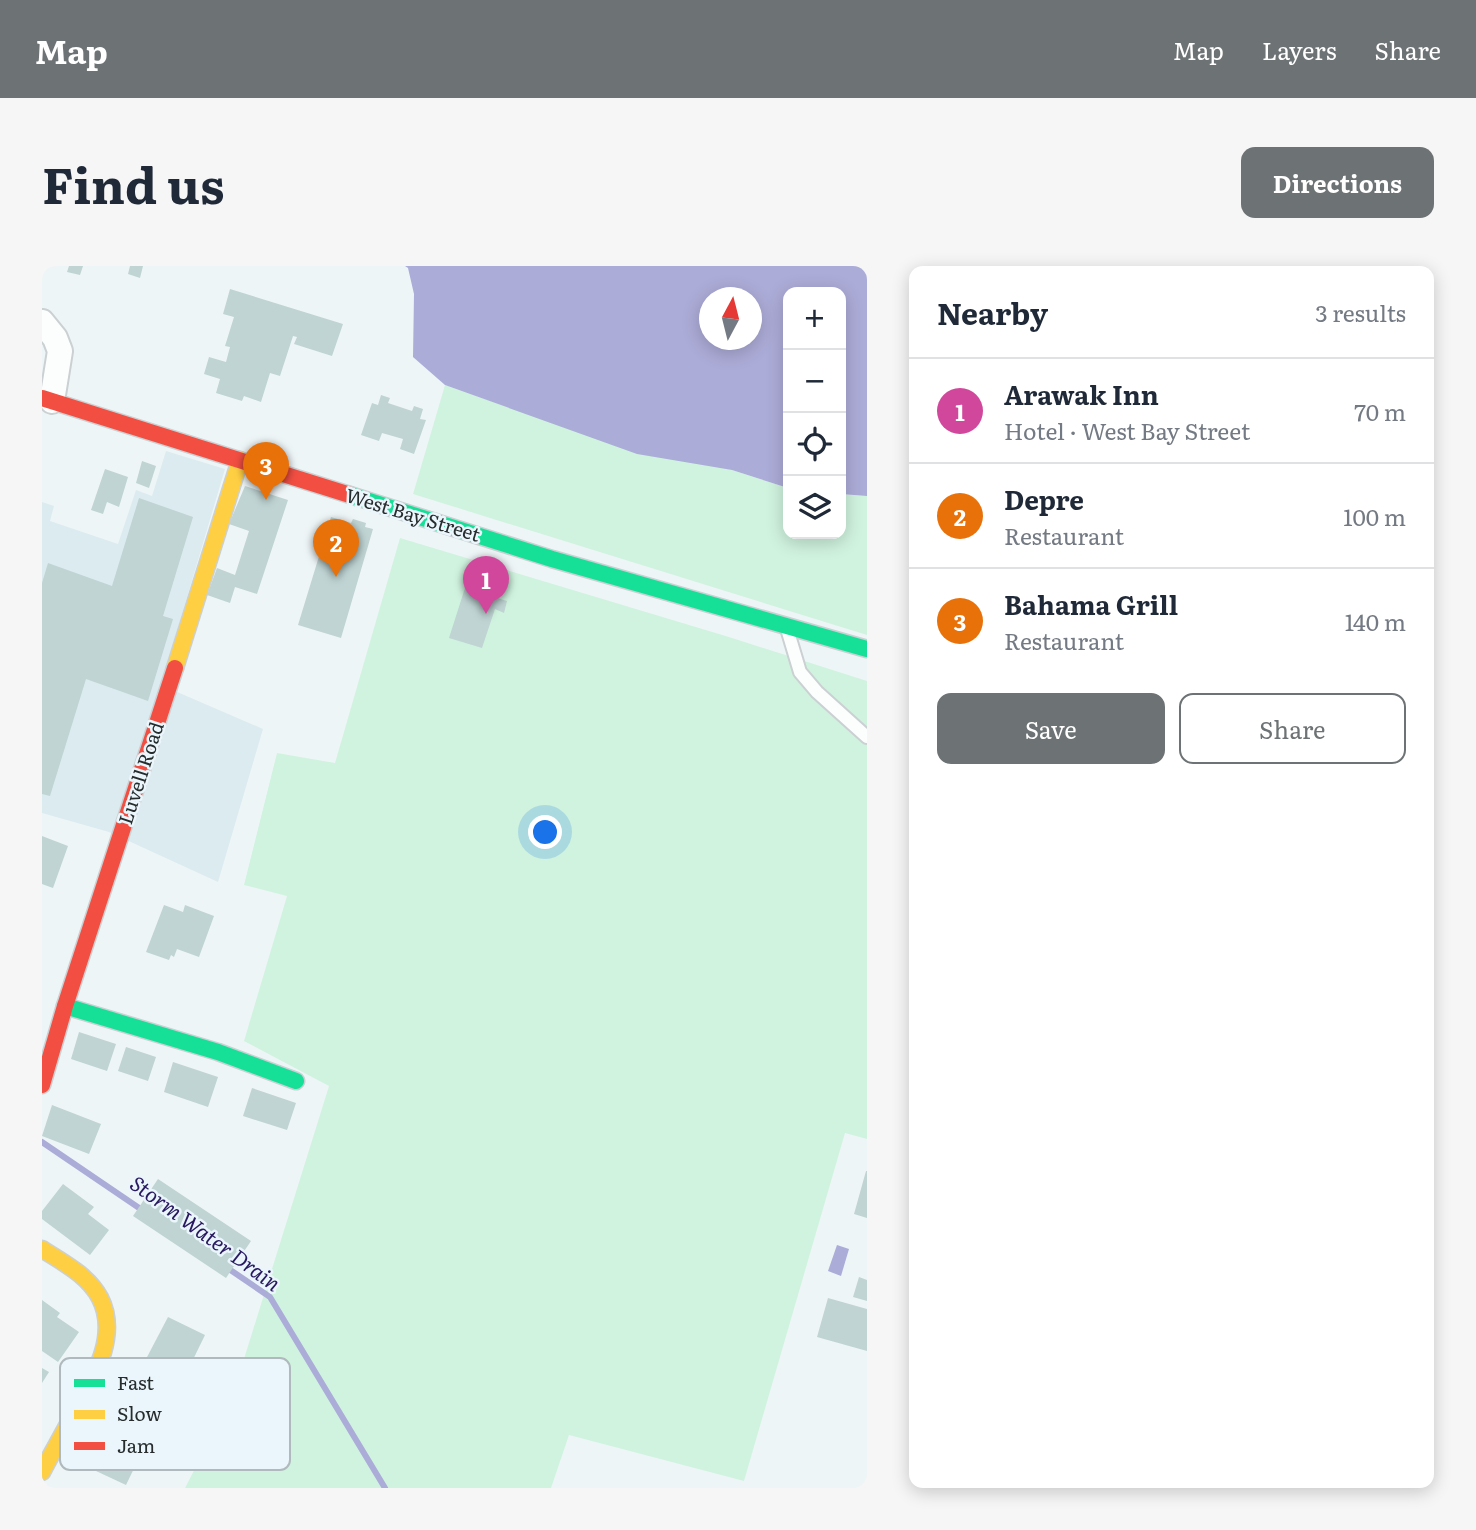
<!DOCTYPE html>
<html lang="en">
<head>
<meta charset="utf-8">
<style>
  :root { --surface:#fff; --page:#f6f6f7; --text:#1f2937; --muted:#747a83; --line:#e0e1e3; --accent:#6d7274 }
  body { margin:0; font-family:Literata,serif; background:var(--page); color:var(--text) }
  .controls { position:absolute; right:21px; top:21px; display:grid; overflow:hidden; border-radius:14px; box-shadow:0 4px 18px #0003 }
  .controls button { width:63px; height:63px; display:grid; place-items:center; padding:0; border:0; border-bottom:2px solid var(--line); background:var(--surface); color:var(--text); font:35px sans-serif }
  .compass { position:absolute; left:657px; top:21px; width:63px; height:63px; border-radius:50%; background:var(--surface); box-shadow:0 4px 18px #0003; rotate:7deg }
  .you { position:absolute; left:504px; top:567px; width:24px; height:24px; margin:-18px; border:5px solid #fff; border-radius:50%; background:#1a73e8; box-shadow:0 0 0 10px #1a73e833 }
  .badge { display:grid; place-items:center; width:46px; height:46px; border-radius:50%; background:var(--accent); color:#fff; font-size:23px; font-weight:700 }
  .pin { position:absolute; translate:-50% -58px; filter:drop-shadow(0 2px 4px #0008) }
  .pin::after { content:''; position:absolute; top:37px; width:24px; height:21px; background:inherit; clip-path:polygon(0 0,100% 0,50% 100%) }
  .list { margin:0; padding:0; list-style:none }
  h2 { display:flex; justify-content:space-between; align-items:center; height:91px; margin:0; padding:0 28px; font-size:30px }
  h2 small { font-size:23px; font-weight:400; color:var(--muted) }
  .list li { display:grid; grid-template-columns:46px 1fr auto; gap:21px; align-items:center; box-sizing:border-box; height:105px; padding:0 28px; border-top:2px solid var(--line) }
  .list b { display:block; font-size:26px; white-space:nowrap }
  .list p { margin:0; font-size:23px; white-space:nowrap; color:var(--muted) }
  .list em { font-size:23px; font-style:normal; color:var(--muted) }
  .actions { display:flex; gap:14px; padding:21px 28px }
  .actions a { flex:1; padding:16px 0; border:2px solid var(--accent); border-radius:14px; text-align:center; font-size:24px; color:var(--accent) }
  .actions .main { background:var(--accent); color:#fff }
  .icon { flex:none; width:38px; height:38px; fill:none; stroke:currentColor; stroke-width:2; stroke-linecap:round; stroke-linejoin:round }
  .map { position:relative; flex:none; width:825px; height:1222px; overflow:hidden; border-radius:14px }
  header { display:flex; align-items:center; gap:42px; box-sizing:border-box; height:98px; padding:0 35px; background:var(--accent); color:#fff }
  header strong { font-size:33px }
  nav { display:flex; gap:38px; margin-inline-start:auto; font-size:24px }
  .intro { display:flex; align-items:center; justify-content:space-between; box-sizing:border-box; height:168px; padding:0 42px }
  h1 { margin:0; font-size:49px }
  .button { padding:18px 32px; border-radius:14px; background:var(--accent); color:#fff; font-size:24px; font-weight:700 }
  main { display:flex; gap:42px; padding:0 42px }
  aside { flex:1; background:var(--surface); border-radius:14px; box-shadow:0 4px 18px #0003 }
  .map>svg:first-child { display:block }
  .built { fill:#dcebf0 }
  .green { fill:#d0f3df }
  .water { fill:#acacd8; fill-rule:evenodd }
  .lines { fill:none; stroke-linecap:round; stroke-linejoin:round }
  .stream { stroke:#acacd8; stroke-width:6 }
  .building { fill:#bfd4d3 }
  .lane-casing { stroke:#cbd0d2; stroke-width:16 }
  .street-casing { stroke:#cbd0d2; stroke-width:28 }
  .fast-casing { stroke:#cbd0d2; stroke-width:19 }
  .slow-casing { stroke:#cbd0d2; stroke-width:19 }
  .jam-casing { stroke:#cbd0d2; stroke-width:19 }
  .lane { stroke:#fcfefe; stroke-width:12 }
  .street { stroke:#fcfefe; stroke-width:24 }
  .fast { stroke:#16e098; stroke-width:16 }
  .slow { stroke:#ffcf43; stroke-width:16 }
  .jam { stroke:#f24e42; stroke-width:16 }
  .labels { text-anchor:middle; stroke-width:5; stroke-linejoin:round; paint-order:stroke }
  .street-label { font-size:19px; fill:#272c2d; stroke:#eaf6fb }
  .water-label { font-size:21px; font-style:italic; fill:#291960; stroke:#eaf6fb }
  .key { fill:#eaf6fb; stroke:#b0b9bd; stroke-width:2 }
  .key-label { font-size:19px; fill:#272c2d }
</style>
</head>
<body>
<header>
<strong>Map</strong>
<nav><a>Map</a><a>Layers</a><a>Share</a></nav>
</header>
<div class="intro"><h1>Find us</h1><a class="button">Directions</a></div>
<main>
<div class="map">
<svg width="825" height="1222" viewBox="0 0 825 1222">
  <rect width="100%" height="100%" fill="#eef5f7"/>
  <polygon class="built" points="124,185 183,203 119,419 221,463 176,616 67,566 0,547 0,236 12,240 8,255 76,278 94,224 110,230"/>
  <g class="green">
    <polygon points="403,119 486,148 690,204 746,222 746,268 799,268 799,228 825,230 825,369 371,228"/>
    <polygon points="358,272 687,371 825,415 825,873 803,867 702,1215 527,1169 509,1222 143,1222 191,1128 287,820 202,775 245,630 202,619 235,487 293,497"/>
  </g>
  <g class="water">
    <path d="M 363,0 L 825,0 L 825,230 L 799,228 L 799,26 L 746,26 L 746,222 L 690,204 L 595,188 L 403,119 L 371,91 L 372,28 L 366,2 ZM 668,32 L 710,32 L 710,74 L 668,74 Z"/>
    <polygon points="795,979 807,983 799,1010 786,1005"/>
  </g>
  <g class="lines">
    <g class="stream">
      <polyline points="0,876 103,946"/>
      <polyline points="184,1001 228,1031 343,1222"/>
    </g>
  </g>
  <g class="building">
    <polygon points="27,0 41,0 38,9 25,6"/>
    <polygon points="88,0 101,0 98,12 86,8"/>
    <polygon points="188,23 301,58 290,90 252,78 255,71 251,70 238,110 228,107 219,136 202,130 200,135 174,127 178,113 162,108 167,91 184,96 188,81 183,80 192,51 181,48"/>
    <polygon points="339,129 348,132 346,137 370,145 372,140 381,143 378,153 384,154 372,188 358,183 361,173 340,167 337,175 319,169 330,137 336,139"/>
    <polygon points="100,195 114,200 107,222 94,217"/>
    <polygon points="63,203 86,211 77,241 65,236 61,248 49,244"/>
    <polygon points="203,220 246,234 215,328 193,321 188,337 165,329 175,302 193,309 207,265 187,258"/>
    <polygon points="97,232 151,251 121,350 131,353 106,435 44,413 8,530 0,528 0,317 6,297 70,320"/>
    <polygon points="289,251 309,257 311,253 324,257 323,261 331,263 299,372 256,359"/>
    <polygon points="423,322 465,335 462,347 453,343 440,382 407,372"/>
    <polygon points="0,570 26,580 11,622 0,618"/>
    <polygon points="122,639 141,646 143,639 172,650 157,691 135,683 132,691 129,689 127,694 104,686"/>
    <polygon points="37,766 74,778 65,805 29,793"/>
    <polygon points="84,781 114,791 106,815 76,805"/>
    <polygon points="131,796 176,811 166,841 122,826"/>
    <polygon points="210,822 254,837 245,864 201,850"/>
    <polygon points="10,839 59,858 47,888 0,870"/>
    <polygon points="824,905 825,905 825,952 812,948"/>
    <polygon points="116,913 209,975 184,1012 91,950"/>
    <polygon points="21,918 52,941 46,948 67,964 48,989 0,953 0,945"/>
    <polygon points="817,1011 825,1014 825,1035 811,1031"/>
    <polygon points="786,1032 825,1043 825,1085 775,1071"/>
    <polygon points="0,1034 18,1047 15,1051 37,1066 16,1096 0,1085"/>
    <polygon points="126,1051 163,1069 142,1112 104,1093"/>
    <polygon points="0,1102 7,1106 0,1117"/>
    <polygon points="69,1174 99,1188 84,1219 54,1205"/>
  </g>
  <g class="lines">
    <g class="lane-casing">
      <polyline id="lane" points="746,366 758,406 775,426 825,471"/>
    </g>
    <g class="street-casing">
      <polyline id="street" points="0,56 13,72 18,85 10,135"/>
    </g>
    <g class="fast-casing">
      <g id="fast">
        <polyline points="308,229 510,293 825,383"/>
        <polyline points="23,740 176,786 254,815"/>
      </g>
    </g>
    <g class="slow-casing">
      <g id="slow">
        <polyline points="133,402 198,194"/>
        <path d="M 0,983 C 20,996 46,1009 58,1032 C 78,1071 50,1114 31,1149 C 21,1168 10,1187 0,1206"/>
      </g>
    </g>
    <g class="jam-casing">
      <g id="jam">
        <polyline points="0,132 308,229"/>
        <polyline points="0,819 23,740 133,402"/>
      </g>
    </g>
    <use href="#lane" class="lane"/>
    <use href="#street" class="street"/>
    <use href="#fast" class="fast"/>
    <use href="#slow" class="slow"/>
    <use href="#jam" class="jam"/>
  </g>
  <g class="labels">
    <g class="street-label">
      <text transform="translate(371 249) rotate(17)" y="7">West Bay Street</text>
      <text transform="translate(99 507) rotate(-72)" y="7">Luvell Road</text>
    </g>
    <g class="water-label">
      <text transform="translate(163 968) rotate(36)" y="7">Storm Water Drain</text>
    </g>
  </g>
  <rect x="18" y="1092" width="230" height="112" rx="10" class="key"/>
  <rect x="32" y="1113" width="31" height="8" fill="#16e098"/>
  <rect x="32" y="1144" width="31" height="9" fill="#ffcf43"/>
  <rect x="32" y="1176" width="31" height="8" fill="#f24e42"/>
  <g class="key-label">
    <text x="75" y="1124">Fast</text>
    <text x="75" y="1155">Slow</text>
    <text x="75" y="1187">Jam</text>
  </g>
</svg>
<div class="controls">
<button>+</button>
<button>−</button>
<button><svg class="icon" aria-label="locate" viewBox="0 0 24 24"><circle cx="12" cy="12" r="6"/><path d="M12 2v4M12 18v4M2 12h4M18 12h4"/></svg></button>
<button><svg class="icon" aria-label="layers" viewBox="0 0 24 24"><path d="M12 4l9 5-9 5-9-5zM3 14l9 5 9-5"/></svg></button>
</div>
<svg class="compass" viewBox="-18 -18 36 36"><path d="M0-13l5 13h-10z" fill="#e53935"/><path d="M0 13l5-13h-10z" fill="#747a83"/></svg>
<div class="you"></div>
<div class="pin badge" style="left:444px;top:348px;background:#d1479c">1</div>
<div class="pin badge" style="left:294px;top:311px;background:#e8710a">2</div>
<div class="pin badge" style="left:224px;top:234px;background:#e8710a">3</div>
</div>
<aside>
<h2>Nearby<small>3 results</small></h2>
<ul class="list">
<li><span class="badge" style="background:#d1479c">1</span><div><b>Arawak Inn</b><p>Hotel · West Bay Street</p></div><em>70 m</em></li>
<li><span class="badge" style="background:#e8710a">2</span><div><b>Depre</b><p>Restaurant</p></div><em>100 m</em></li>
<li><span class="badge" style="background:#e8710a">3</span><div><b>Bahama Grill</b><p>Restaurant</p></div><em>140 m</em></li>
</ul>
<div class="actions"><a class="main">Save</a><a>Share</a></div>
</aside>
</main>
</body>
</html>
